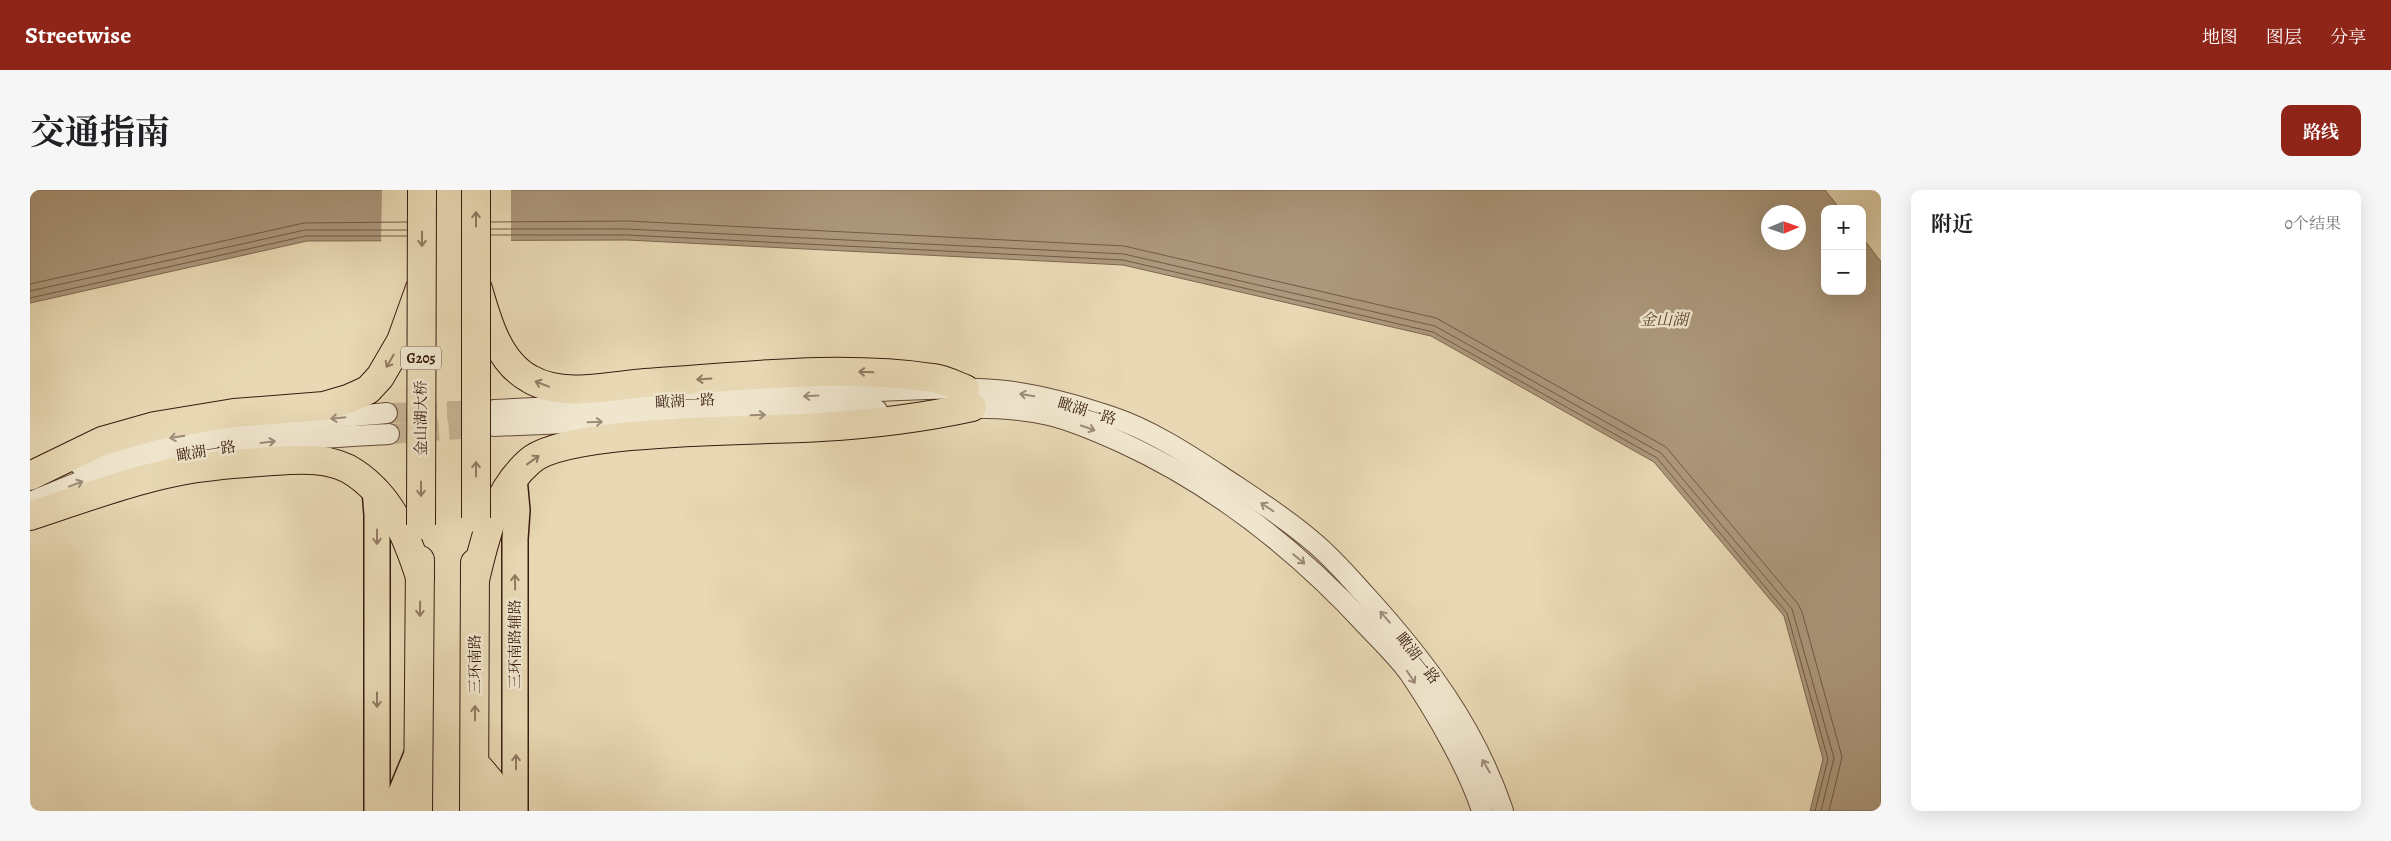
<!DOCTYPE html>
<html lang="zh">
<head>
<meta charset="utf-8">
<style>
  :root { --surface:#fff; --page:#f6f6f6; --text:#202124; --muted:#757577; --line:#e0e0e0; --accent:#8f2418 }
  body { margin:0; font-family:Alegreya,"Noto Serif SC",serif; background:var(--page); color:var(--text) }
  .controls { position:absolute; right:15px; top:15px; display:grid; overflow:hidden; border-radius:10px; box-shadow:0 5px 20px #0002 }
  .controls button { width:45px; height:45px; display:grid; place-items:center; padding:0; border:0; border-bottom:1px solid var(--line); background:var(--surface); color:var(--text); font:25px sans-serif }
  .compass { position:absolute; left:1731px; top:15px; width:45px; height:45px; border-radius:50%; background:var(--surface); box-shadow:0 5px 20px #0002; rotate:88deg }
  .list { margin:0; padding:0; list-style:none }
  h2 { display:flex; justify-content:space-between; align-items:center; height:65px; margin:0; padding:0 20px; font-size:21px }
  h2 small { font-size:16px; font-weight:400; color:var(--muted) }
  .map { position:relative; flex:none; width:1851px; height:621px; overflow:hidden; border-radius:10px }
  header { display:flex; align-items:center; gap:30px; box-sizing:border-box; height:70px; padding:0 25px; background:var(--accent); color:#fff }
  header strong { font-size:24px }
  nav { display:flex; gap:28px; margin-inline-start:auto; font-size:18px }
  .intro { display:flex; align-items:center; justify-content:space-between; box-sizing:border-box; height:120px; padding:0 30px }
  h1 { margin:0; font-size:35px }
  .button { padding:12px 22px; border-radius:10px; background:var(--accent); color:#fff; font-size:18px; font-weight:700 }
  main { display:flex; gap:30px; padding:0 30px }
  aside { flex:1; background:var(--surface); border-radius:10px; box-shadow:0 5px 20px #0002 }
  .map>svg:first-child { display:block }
  .water { fill:#ac987c; stroke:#7e6650; fill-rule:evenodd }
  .pier { fill:#e8d9b4 }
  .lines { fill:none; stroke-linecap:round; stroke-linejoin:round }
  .shore { stroke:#725a45; stroke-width:1 }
  .minor-tunnel { stroke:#c5b393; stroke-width:20; stroke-dasharray:20 10; stroke-linecap:butt }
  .minor-casing { stroke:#644a38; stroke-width:22 }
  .major-casing { stroke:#381b0e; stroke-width:28 }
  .highway-casing { stroke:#381b0e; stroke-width:30 }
  .minor { stroke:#f0e6ce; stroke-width:20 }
  .major { stroke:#e8d9b4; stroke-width:25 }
  .highway { stroke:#e8d9b4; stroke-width:28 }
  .highway-bridge-casing { stroke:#381b0e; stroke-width:30; stroke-linecap:butt }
  .highway-bridge { stroke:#e8d9b4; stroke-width:28 }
  .oneway { stroke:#907a61 }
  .oneway2 { stroke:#9d8b78 }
  .labels { text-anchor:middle; stroke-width:5; stroke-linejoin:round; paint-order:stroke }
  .shield { fill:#f0e6ce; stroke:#6f5848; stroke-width:1 }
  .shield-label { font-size:14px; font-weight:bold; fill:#381b0e }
  .street-label { font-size:15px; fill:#381b0e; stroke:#f0e6ce }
  .water-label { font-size:16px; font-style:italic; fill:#614734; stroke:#f0e6ce }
</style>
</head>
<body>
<header>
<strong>Streetwise</strong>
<nav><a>地图</a><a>图层</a><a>分享</a></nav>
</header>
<div class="intro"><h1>交通指南</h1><a class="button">路线</a></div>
<main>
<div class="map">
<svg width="1851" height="621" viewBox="0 0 1851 621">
  <rect width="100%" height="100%" fill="#e8d9b4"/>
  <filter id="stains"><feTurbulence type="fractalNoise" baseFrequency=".004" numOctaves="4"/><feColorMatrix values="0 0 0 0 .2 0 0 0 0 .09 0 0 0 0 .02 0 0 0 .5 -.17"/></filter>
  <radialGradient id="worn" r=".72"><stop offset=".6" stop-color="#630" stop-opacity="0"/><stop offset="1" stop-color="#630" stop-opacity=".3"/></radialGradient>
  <path class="water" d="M 0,0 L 1795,0 L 1810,19 L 1795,19 L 1795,101 L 1832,101 L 1832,47 L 1851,72 L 1851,621 L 1780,621 L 1793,569 L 1754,426 L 1624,272 L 1401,146 L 1093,75 L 597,50 L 277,51 L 0,113 ZM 1738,22 L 1768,22 L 1768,52 L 1738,52 Z"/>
  <polygon class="pier" points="352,0 481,0 481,53 351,53"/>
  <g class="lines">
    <g class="shore">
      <polyline points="461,32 598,31 1094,56 1406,128 1636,257 1768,414 1772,422 1812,567 1799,621"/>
      <polyline points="461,39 597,39 1094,64 1405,136 1631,263 1762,419 1804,568 1791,621"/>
      <polyline points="461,45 597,45 1093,70 1403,142 1627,268 1757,423 1798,569 1785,621"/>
      <polyline points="0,94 274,33 377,32"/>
      <polyline points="0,101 275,40 377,40"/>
      <polyline points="0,108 276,46 377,46"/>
    </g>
    <g class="minor-tunnel">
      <polyline points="357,223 460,220"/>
      <polyline points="359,244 459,237"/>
    </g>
    <g class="minor-casing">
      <g id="minor">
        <path d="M 928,218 C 959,217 989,218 1019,225 C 1044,231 1069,242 1093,253 C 1186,296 1268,361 1337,436 C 1351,451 1368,467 1380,484 C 1405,521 1439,579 1452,621"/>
        <path d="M 464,220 L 869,200 C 904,199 940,197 976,201 C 1011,205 1046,215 1079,226 C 1119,239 1156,263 1191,286 C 1221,306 1253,326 1281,350 C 1301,366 1319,387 1336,406 C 1395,471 1445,537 1473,621"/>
        <polyline points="464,236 847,220"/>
        <path d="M 50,275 C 146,235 254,233 357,223"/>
        <path d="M 0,312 C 28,301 56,288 85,280 C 173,253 268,249 359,244"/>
      </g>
    </g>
    <g class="major-casing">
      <g id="major">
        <polyline points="484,288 487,320 485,349 485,621"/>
        <polyline points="345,299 347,325 347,621"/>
        <polyline points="367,621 370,605 387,564"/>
      </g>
    </g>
    <g class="highway-casing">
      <g id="highway">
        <path d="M 448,99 C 457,130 468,172 500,189 C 533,208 579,196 615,193 C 711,187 807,174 903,188 C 913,189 925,195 935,199"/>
        <polyline points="0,286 72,251 125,236 204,223 294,216 318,209 338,200 350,187 371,151 390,98"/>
        <path d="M 0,326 C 49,310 99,291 150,281 C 181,275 213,273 244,271 C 271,269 302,267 325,283 C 362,308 377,347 390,387"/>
        <path d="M 445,390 C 455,348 465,301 500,271 C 537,238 734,241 791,237 C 842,234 892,228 942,217"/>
        <polyline points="450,579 460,591 465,621"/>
        <polyline points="388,621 390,370"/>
        <polyline points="444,621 445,373"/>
      </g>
    </g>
    <use href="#minor" class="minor"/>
    <use href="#major" class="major"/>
    <use href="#highway" class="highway"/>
    <g class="highway-bridge-casing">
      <g id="highway-bridge">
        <polyline points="446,328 446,0"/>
        <polyline points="391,335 392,0"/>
      </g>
    </g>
    <use href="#highway-bridge" class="highway-bridge"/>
  </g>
  <defs><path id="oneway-shaft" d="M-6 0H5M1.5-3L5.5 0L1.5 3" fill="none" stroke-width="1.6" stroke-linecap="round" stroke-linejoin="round" transform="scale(1.25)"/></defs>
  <g class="oneway">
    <use href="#oneway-shaft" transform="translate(446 29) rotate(-90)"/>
    <use href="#oneway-shaft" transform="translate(392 49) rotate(90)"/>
    <use href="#oneway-shaft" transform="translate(360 171) rotate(120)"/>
    <use href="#oneway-shaft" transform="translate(836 182) rotate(-178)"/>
    <use href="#oneway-shaft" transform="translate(674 189) rotate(176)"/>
    <use href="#oneway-shaft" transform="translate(512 194) rotate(-159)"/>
    <use href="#oneway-shaft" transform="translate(503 270) rotate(-36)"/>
    <use href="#oneway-shaft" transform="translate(446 279) rotate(-90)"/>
    <use href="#oneway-shaft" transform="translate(391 299) rotate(90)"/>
    <use href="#oneway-shaft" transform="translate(347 347) rotate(90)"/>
    <use href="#oneway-shaft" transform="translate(485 392) rotate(-91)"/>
    <use href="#oneway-shaft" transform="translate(390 419) rotate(91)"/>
    <use href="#oneway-shaft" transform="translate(347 510) rotate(90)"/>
    <use href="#oneway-shaft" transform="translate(445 523) rotate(-90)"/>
    <use href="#oneway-shaft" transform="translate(486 572) rotate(-90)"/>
  </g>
  <g class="oneway2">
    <use href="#oneway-shaft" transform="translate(997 205) rotate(-170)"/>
    <use href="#oneway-shaft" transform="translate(781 206) rotate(177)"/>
    <use href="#oneway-shaft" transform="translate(728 225) rotate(-2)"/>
    <use href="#oneway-shaft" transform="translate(308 228) rotate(174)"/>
    <use href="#oneway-shaft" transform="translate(565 232) rotate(-2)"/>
    <use href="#oneway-shaft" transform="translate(1058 238) rotate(19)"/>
    <use href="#oneway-shaft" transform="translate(147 247) rotate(170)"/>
    <use href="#oneway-shaft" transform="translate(238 252) rotate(-7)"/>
    <use href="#oneway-shaft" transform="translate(46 294) rotate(-21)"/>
    <use href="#oneway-shaft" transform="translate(1237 317) rotate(-146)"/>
    <use href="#oneway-shaft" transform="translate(1269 369) rotate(40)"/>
    <use href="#oneway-shaft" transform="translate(1355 427) rotate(-131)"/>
    <use href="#oneway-shaft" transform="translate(1381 487) rotate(56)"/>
    <use href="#oneway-shaft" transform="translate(1456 576) rotate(-120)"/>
  </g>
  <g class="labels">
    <rect class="shield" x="371" y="156.5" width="40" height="23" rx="4"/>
    <g class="shield-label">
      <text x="391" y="173">G205</text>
    </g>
    <g class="street-label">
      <text transform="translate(655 211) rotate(-3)" y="5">瞰湖一路</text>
      <text transform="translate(1057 221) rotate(17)" y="5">瞰湖一路</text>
      <text transform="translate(391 228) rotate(-90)" y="5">金山湖大桥</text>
      <text transform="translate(176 261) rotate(-9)" y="5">瞰湖一路</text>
      <text transform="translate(485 454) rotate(-90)" y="5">三环南路辅路</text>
      <text transform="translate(1388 468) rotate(52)" y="5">瞰湖一路</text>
      <text transform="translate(445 474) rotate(-90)" y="5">三环南路</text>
    </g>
    <g class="water-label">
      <text x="1634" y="135">金山湖</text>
    </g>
  </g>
  <rect width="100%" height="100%" filter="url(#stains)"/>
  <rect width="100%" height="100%" fill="url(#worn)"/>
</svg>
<div class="controls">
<button>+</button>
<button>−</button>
</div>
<svg class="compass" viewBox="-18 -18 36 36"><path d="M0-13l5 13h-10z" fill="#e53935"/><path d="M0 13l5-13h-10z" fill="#757577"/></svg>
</div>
<aside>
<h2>附近<small>0个结果</small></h2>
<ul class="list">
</ul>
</aside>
</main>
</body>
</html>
